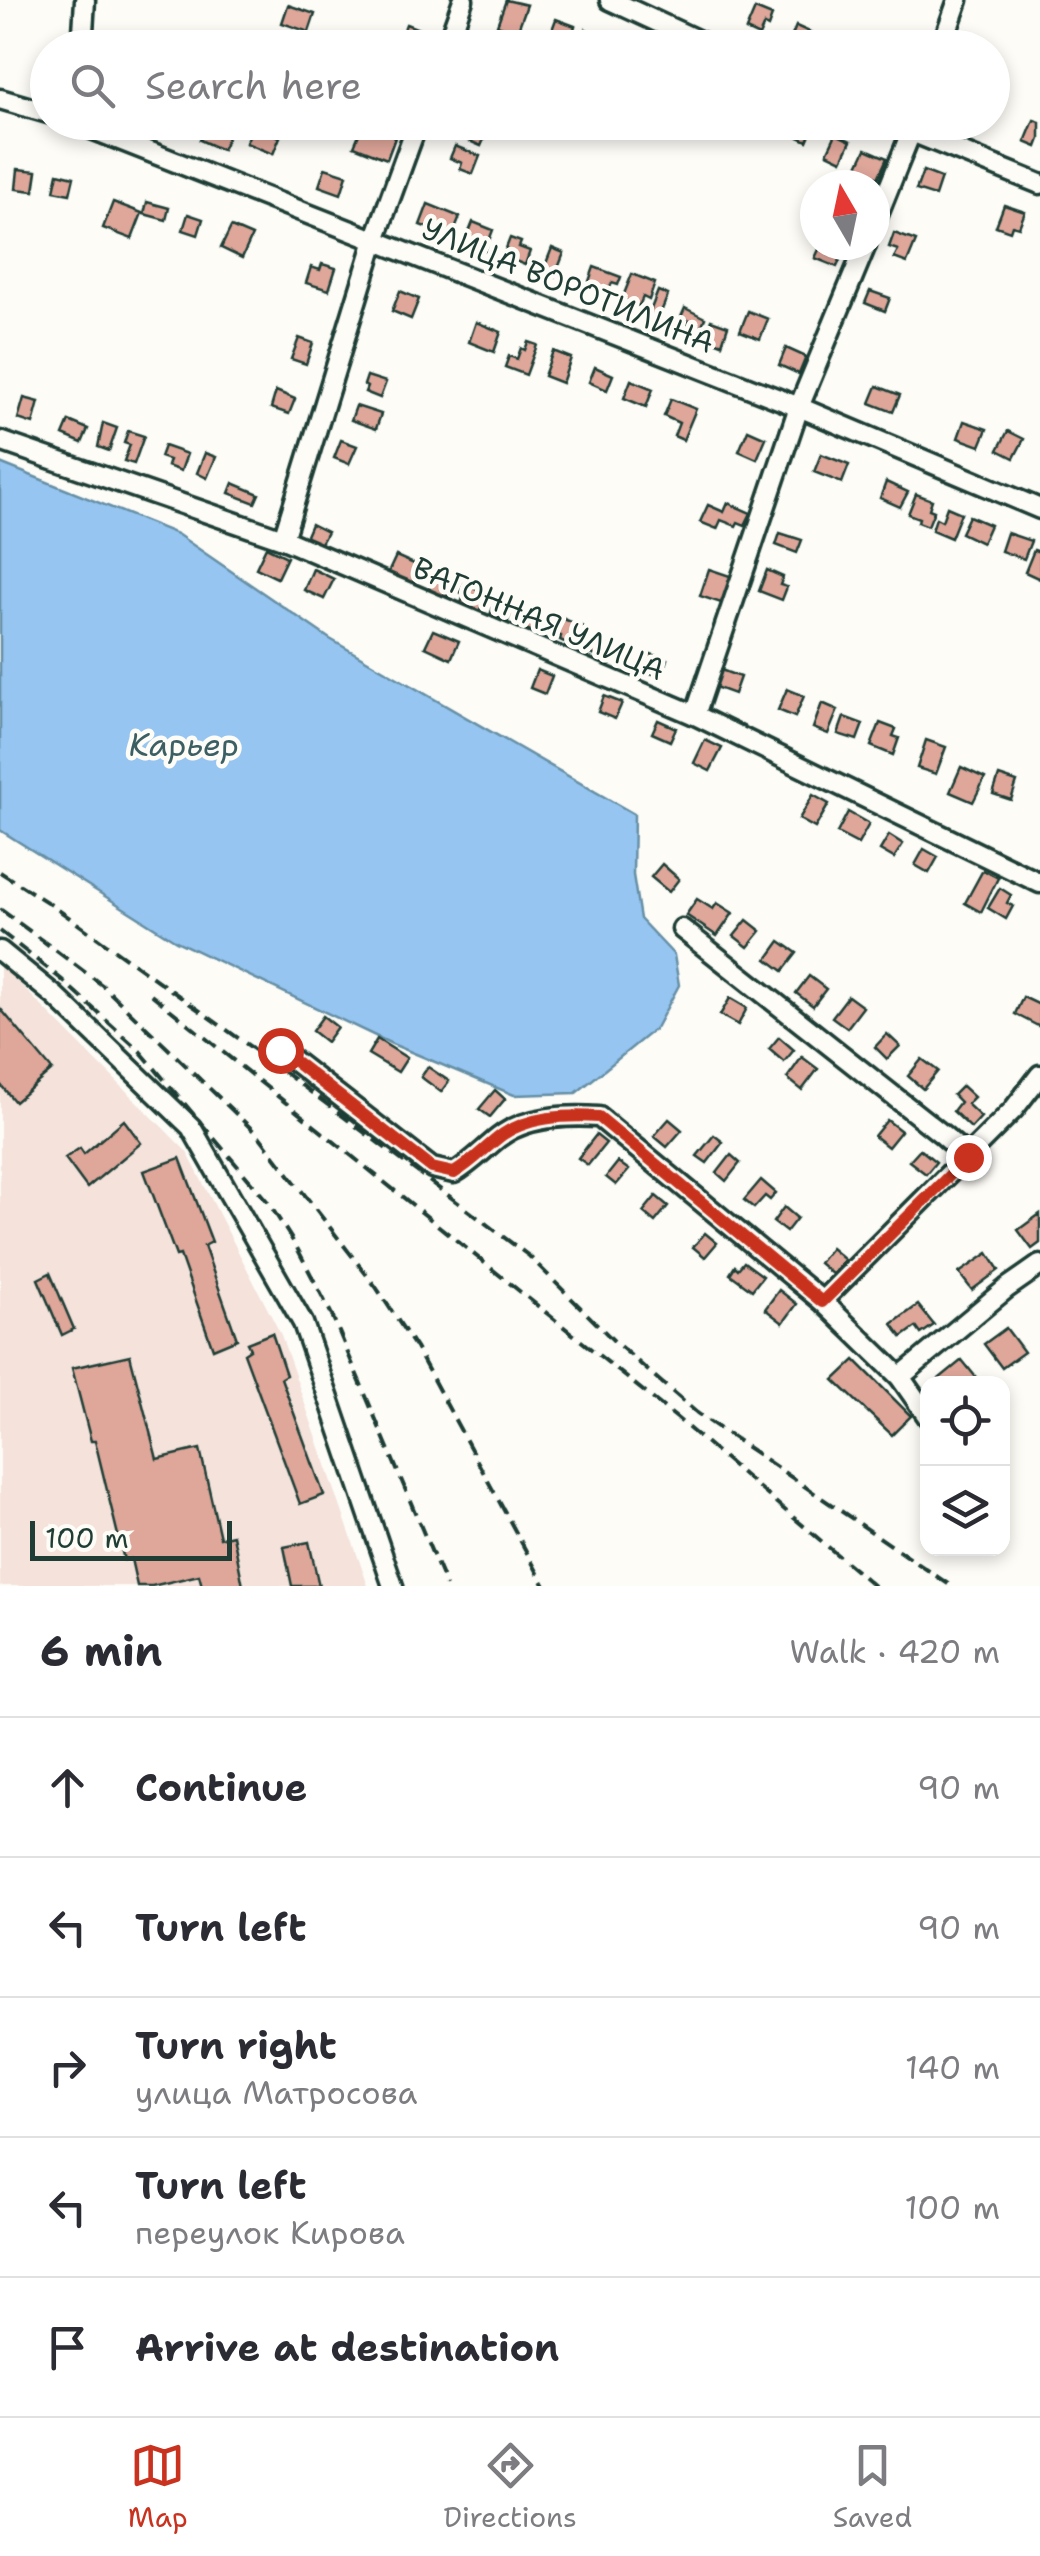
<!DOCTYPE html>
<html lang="en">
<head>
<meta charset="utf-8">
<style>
  :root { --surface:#fff; --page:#f7f7f7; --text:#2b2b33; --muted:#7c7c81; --line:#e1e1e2; --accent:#c8321e }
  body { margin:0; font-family:"Shantell Sans",sans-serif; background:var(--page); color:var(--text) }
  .controls { position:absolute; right:30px; bottom:30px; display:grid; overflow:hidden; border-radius:20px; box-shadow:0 5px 15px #0003 }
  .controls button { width:90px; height:90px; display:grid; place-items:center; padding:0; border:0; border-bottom:2px solid var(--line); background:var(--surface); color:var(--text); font:50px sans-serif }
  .compass { position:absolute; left:800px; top:170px; width:90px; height:90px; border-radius:50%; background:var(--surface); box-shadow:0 5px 15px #0003; rotate:351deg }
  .scale { position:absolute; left:30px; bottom:25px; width:202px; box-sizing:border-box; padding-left:10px; border:5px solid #1f3d34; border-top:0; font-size:28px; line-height:35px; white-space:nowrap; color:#1f3d34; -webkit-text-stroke:8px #fdfcf7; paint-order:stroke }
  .stop { position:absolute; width:30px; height:30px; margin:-22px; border:8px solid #c8321e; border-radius:50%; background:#fff }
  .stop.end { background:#c8321e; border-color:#fff; box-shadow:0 2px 10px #0008 }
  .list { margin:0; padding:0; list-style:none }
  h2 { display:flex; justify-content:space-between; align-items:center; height:130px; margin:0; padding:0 40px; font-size:42px }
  h2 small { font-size:32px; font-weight:400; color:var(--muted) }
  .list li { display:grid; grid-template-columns:65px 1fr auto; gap:30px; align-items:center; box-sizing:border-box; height:140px; padding:0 40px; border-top:2px solid var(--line) }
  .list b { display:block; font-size:38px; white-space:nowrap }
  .list p { margin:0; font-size:32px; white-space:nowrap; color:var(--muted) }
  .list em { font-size:32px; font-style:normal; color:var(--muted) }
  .icon { flex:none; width:55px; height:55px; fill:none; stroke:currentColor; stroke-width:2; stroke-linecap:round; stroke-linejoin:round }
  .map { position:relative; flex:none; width:1040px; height:1586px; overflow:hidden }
  .search { position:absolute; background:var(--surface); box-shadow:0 5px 15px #0003; left:30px; right:30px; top:30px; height:110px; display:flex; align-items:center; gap:25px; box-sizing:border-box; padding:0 35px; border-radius:55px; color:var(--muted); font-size:38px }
  .sheet { height:830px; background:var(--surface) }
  nav { display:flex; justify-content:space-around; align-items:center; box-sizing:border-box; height:140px; border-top:2px solid var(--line); background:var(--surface); font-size:28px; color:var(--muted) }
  nav a { display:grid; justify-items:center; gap:5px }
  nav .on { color:var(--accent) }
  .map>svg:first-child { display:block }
  .built { fill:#f4e2db }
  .water { fill:#95c5f0; stroke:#668fa5; stroke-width:2.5 }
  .building { fill:#dfa69a; stroke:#1f3d34; stroke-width:2.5 }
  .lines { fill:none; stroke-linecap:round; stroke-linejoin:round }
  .minor-casing { stroke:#1f3d34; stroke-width:25 }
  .minor { stroke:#fdfcf7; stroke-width:18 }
  .rail { stroke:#1f3d34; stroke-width:4; stroke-dasharray:15 8; stroke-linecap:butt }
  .route { stroke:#c8321e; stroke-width:12 }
  .labels { text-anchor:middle; stroke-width:9; stroke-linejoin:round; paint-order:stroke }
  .street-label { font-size:30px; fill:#1f3d34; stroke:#fdfcf7 }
  .water-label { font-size:32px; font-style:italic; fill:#3c5f63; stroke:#fdfcf7 }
</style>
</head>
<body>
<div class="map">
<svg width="1040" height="1586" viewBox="0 0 1040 1586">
  <rect width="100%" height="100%" fill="#fdfcf7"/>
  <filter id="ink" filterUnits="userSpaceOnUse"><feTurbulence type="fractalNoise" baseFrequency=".01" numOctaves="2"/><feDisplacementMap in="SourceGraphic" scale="20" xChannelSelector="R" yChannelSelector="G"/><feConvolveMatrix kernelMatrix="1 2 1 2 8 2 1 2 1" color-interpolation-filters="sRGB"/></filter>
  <g filter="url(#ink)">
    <polygon class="built" points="0,964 187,1152 281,1335 368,1586 0,1586"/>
    <polygon class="water" points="0,463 177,534 330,639 634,814 633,875 640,919 674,955 679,985 656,1028 576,1093 514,1095 392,1044 176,941 0,830"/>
    <g class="building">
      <polygon points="506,0 527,5 517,32 497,25"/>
      <polygon points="288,5 315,14 309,32 282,23"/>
      <polygon points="755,9 772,16 768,27 764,25 759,36 746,30"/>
      <polygon points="556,19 575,26 569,45 549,38"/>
      <polygon points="406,24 429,33 423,48 398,45"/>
      <polygon points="796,26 814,34 809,48 787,48"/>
      <polygon points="586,29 606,39 602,48 582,48 578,45"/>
      <polygon points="1034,120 1040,122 1040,139 1037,147 1025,142"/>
      <polygon points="208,122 220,122 232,128 222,150 200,140"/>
      <polygon points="364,122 396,135 387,159 354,146"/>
      <polygon points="458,122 491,123 481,146 453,134"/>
      <polygon points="790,122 808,122 814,125 807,141 786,131"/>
      <polygon points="253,126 280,137 273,154 246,143"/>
      <polygon points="836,134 851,141 842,160 827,153"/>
      <polygon points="455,146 480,156 473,174 460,169 462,163 450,158"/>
      <polygon points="866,149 887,158 878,178 857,168"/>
      <polygon points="325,168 347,175 341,194 319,186"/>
      <polygon points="18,169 37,171 34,191 16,189"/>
      <polygon points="923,171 941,178 935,196 916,190"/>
      <polygon points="58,173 74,177 70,194 54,191"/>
      <polygon points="113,202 142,213 132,239 103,228"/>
      <polygon points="147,202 169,208 166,220 144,214"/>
      <polygon points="428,204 460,217 452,237 420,225"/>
      <polygon points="1004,205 1025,212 1019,227 1012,225 1010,231 996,226"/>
      <polygon points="188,214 203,219 198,235 183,230"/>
      <polygon points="473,222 493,230 485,251 465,242"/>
      <polygon points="231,227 252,236 242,258 221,248"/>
      <polygon points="894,233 916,241 907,263 894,258 898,250 889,247"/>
      <polygon points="510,238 521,242 519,247 530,251 525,265 503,256"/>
      <polygon points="821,245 843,253 837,267 815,258"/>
      <polygon points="552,248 564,253 555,276 543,271"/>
      <polygon points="322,264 336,268 329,290 306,283 311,267 320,270"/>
      <polygon points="594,267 621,277 618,285 612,283 607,294 587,287"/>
      <polygon points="632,274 655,283 649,300 643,297 639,306 622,299"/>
      <polygon points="400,291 419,299 411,319 392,311"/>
      <polygon points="658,291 668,295 659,317 649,314"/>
      <polygon points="870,291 890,298 885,311 865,303"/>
      <polygon points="685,308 705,318 698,334 685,328 689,321 681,317"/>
      <polygon points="748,311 768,319 760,339 740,331"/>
      <polygon points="711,320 728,326 722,344 704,337"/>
      <polygon points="476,322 501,332 494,352 469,342"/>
      <polygon points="299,338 313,343 306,364 291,359"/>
      <polygon points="528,342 537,345 526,375 505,367 509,356 517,359 521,348 525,350"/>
      <polygon points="786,348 806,357 799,374 779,365"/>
      <polygon points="553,351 571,358 562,383 544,376"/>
      <polygon points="595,367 613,375 607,390 589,382"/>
      <polygon points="367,376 386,382 380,398 365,392 367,387 364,385"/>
      <polygon points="631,380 653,389 646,407 624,398"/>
      <polygon points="877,386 900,395 893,412 870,403"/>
      <polygon points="276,391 295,399 289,414 271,408"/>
      <polygon points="24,398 39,402 33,424 18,419"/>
      <polygon points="671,399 696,409 683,440 674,436 679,423 664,416"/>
      <polygon points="356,406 381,414 376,429 351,420"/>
      <polygon points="69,421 88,429 82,443 63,435"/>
      <polygon points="964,421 987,429 980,446 958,438"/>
      <polygon points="103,423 117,428 109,451 98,447"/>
      <polygon points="748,430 766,438 757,459 739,451"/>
      <polygon points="128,431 144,436 134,464 124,461 130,445 124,443"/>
      <polygon points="1008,431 1024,439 1014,458 998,450"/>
      <polygon points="341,440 357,446 349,464 334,458"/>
      <polygon points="164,446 187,454 181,471 167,466 169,460 160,457"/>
      <polygon points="205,453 216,457 207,478 197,473"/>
      <polygon points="821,454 849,465 842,483 814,472"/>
      <polygon points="886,482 908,492 900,507 880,498"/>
      <polygon points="233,483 259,494 255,503 229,493"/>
      <polygon points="916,494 932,500 929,509 934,511 928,526 918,522 919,518 908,514"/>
      <polygon points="728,503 751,513 745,525 738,522 736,526 721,520 717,529 700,522 708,505 724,512"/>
      <polygon points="947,507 961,513 951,538 932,530 936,518 942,521"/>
      <polygon points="969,516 990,525 982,543 961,533"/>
      <polygon points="311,524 327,532 320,545 305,538"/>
      <polygon points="780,533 802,540 797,553 776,545"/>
      <polygon points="1007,533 1031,541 1024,559 1001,551"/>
      <polygon points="266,547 287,557 277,578 256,568"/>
      <polygon points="1034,550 1040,552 1040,579 1025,572"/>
      <polygon points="396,556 421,567 413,583 388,573"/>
      <polygon points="313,569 334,579 324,599 304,590"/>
      <polygon points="709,569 733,577 724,604 700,596"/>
      <polygon points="767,570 783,577 780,585 787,587 782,600 759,591"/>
      <polygon points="434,578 452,586 446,599 428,591"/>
      <polygon points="464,584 487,594 479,612 461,603 465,594 460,592"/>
      <polygon points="498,595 515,601 508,621 490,615"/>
      <polygon points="532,610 544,615 537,633 525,629"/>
      <polygon points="559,617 588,629 581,644 575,642 573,646 560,640 561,636 553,633"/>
      <polygon points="433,630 459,641 451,659 425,647"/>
      <polygon points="595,641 615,647 612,657 604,654 603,659 591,654"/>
      <polygon points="644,652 668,659 662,677 638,669"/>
      <polygon points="537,670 552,676 545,694 530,688"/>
      <polygon points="721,670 740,677 734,694 715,687"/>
      <polygon points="787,689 804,696 795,717 778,710"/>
      <polygon points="604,696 622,703 615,719 598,712"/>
      <polygon points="822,703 838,710 828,734 813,728"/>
      <polygon points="844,717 863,724 857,740 838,734"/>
      <polygon points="658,720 676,728 670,741 652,733"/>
      <polygon points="880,723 896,729 893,736 899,738 893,755 871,746"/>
      <polygon points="705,740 722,748 710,771 694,763"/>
      <polygon points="926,740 946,747 936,774 917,768"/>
      <polygon points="961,767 985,778 973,802 950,792"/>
      <polygon points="999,776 1017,782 1011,800 993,794"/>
      <polygon points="813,795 829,804 815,828 799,819"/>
      <polygon points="848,812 869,824 858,844 837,833"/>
      <polygon points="889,835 903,844 894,858 880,850"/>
      <polygon points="924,849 938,857 929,873 915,865"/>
      <polygon points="662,864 679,879 669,892 651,877"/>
      <polygon points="983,870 998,878 981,912 965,903"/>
      <polygon points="1000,888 1011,895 1007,903 1013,906 1006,919 988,908"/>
      <polygon points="697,899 713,909 717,903 733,913 717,936 686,915"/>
      <polygon points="747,920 761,931 748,947 734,936"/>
      <polygon points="780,941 797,953 783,971 767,959"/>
      <polygon points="809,976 826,989 813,1006 796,993"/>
      <polygon points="848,996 863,1007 847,1028 832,1017"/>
      <polygon points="1023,997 1040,1005 1040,1027 1015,1014"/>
      <polygon points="730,998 747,1008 738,1025 720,1015"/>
      <polygon points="0,1008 52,1070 15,1102 0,1084"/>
      <polygon points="323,1016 337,1027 326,1042 312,1031"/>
      <polygon points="887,1034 900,1046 887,1059 875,1047"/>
      <polygon points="779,1037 794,1050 784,1062 769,1049"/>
      <polygon points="377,1039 407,1058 398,1072 368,1054"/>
      <polygon points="802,1057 818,1069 802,1090 787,1078"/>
      <polygon points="922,1059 938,1071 923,1089 908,1076"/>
      <polygon points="428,1067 449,1081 441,1092 421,1077"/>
      <polygon points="962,1086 974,1097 967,1104 981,1117 971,1128 953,1111 960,1102 953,1095"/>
      <polygon points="495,1090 505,1099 490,1117 479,1109"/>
      <polygon points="669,1119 682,1130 667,1147 654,1136"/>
      <polygon points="124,1120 141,1143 87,1188 65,1158 80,1148 84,1154"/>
      <polygon points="887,1120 901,1131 888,1147 874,1136"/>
      <polygon points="596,1135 606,1143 588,1165 578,1158"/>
      <polygon points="714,1135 723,1142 707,1163 697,1156"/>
      <polygon points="920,1149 936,1162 926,1174 909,1161"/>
      <polygon points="731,1155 740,1163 726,1181 717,1173"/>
      <polygon points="180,1158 212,1242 204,1246 237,1339 213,1349 180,1255 176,1256 144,1171"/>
      <polygon points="618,1162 629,1170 616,1185 606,1177"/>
      <polygon points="761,1180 776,1193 770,1200 765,1196 754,1208 744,1200"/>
      <polygon points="656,1196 668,1206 655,1222 643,1212"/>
      <polygon points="784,1207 797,1218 786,1232 773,1222"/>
      <polygon points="1040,1214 1040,1243 1032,1249 1018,1230"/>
      <polygon points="705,1233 717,1243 705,1257 693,1247"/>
      <polygon points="831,1248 845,1260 833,1275 819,1263"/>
      <polygon points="988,1253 999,1270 972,1290 959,1273"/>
      <polygon points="744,1262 763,1276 752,1290 730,1274 735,1266 738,1269"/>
      <polygon points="50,1273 74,1329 62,1335 38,1279"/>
      <polygon points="779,1290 797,1304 783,1323 765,1309"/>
      <polygon points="918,1305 934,1325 921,1334 916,1327 902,1337 892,1324"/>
      <polygon points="1006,1328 1024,1352 1002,1368 984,1344"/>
      <polygon points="272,1333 286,1375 281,1378 324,1495 300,1504 244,1353 250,1349 247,1343"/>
      <polygon points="130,1355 157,1459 200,1449 220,1538 233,1535 243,1586 202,1586 199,1575 152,1586 137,1586 131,1559 124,1560 95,1441 91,1441 72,1368"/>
      <polygon points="855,1360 911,1416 892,1435 834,1380"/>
      <polygon points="962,1360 979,1381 975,1384 936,1384 935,1382"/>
      <polygon points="309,1542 319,1586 292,1586 284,1547"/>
    </g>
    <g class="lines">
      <g class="minor-casing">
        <g id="minor">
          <polyline points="610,0 714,48"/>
          <polyline points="82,48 85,0"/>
          <polyline points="446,48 463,0"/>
          <polyline points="941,48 958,0"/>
          <polyline points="0,99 48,113"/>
          <polyline points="74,122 799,407 1040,509"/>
          <polyline points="887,122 1040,184"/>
          <polyline points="875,222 914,125"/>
          <polyline points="0,441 283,539 695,715 1040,883"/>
          <polyline points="283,539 375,240 418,122"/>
          <polyline points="695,715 799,407 866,245"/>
          <polyline points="682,929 943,1135 968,1157"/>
          <polyline points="0,951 55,996 191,1127 303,1323 393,1586"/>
          <path d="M 280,1050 L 432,1168 L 454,1173 C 471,1163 483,1150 498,1138 C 525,1116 566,1115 599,1117 L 822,1301 L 900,1377 L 928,1417"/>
          <polyline points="822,1301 1013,1110 1040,1075"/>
          <polyline points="900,1377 1007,1288 1040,1265"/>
        </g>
      </g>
      <use href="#minor" class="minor"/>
      <g class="rail">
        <polyline points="0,872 53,906 252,1048 529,1256 615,1342 697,1413 951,1586"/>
        <polyline points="0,909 102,985 260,1137 376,1287 416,1348 545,1586"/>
        <polyline points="0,931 61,979 140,1051 268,1202 296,1246 331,1313 446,1586"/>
        <polyline points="151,994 678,1419 874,1586"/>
      </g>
    </g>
  </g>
  <g class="lines" filter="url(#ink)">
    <path class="route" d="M 280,1050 L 432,1168 L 454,1173 C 471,1163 483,1150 498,1138 C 525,1116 566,1115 599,1117 L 822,1302 L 968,1157"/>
  </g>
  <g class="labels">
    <g class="street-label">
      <text transform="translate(568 286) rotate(22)" y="10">УЛИЦА ВОРОТИЛИНА</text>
      <text transform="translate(539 619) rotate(23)" y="10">ВАГОННАЯ УЛИЦА</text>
    </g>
    <g class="water-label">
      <text x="184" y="756">Карьер</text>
    </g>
  </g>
</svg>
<div class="controls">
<button><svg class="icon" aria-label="locate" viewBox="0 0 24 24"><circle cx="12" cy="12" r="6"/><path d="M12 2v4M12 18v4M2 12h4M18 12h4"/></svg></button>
<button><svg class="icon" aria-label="layers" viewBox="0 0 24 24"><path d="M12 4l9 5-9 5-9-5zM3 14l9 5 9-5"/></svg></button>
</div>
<svg class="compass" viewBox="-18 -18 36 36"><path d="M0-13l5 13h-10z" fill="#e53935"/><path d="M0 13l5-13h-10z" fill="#7c7c81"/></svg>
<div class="scale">100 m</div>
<div class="stop" style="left:280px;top:1050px"></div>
<div class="stop end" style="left:968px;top:1157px"></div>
<div class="search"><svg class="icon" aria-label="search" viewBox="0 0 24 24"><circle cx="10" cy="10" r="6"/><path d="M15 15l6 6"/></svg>Search here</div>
</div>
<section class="sheet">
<h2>6 min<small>Walk · 420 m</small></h2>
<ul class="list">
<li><svg class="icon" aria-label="ahead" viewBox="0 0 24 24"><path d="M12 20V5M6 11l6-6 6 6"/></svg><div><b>Continue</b></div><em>90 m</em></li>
<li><svg class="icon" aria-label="left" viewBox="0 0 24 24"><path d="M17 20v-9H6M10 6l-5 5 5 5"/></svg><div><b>Turn left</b></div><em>90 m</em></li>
<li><svg class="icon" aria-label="right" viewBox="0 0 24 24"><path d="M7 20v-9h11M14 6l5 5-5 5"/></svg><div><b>Turn right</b><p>улица Матросова</p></div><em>140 m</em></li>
<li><svg class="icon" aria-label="left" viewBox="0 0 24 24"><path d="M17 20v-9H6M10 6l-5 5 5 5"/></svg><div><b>Turn left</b><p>переулок Кирова</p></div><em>100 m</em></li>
<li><svg class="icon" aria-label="arrive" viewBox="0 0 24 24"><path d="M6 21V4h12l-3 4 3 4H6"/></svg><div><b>Arrive at destination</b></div></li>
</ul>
</section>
<nav>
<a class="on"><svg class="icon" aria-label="map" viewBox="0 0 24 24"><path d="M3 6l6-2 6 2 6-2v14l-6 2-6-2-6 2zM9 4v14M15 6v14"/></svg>Map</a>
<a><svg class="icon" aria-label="directions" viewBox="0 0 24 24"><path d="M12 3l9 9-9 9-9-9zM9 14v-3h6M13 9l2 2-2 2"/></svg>Directions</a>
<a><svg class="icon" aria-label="saved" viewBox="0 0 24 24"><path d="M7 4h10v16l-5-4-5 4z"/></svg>Saved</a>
</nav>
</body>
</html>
